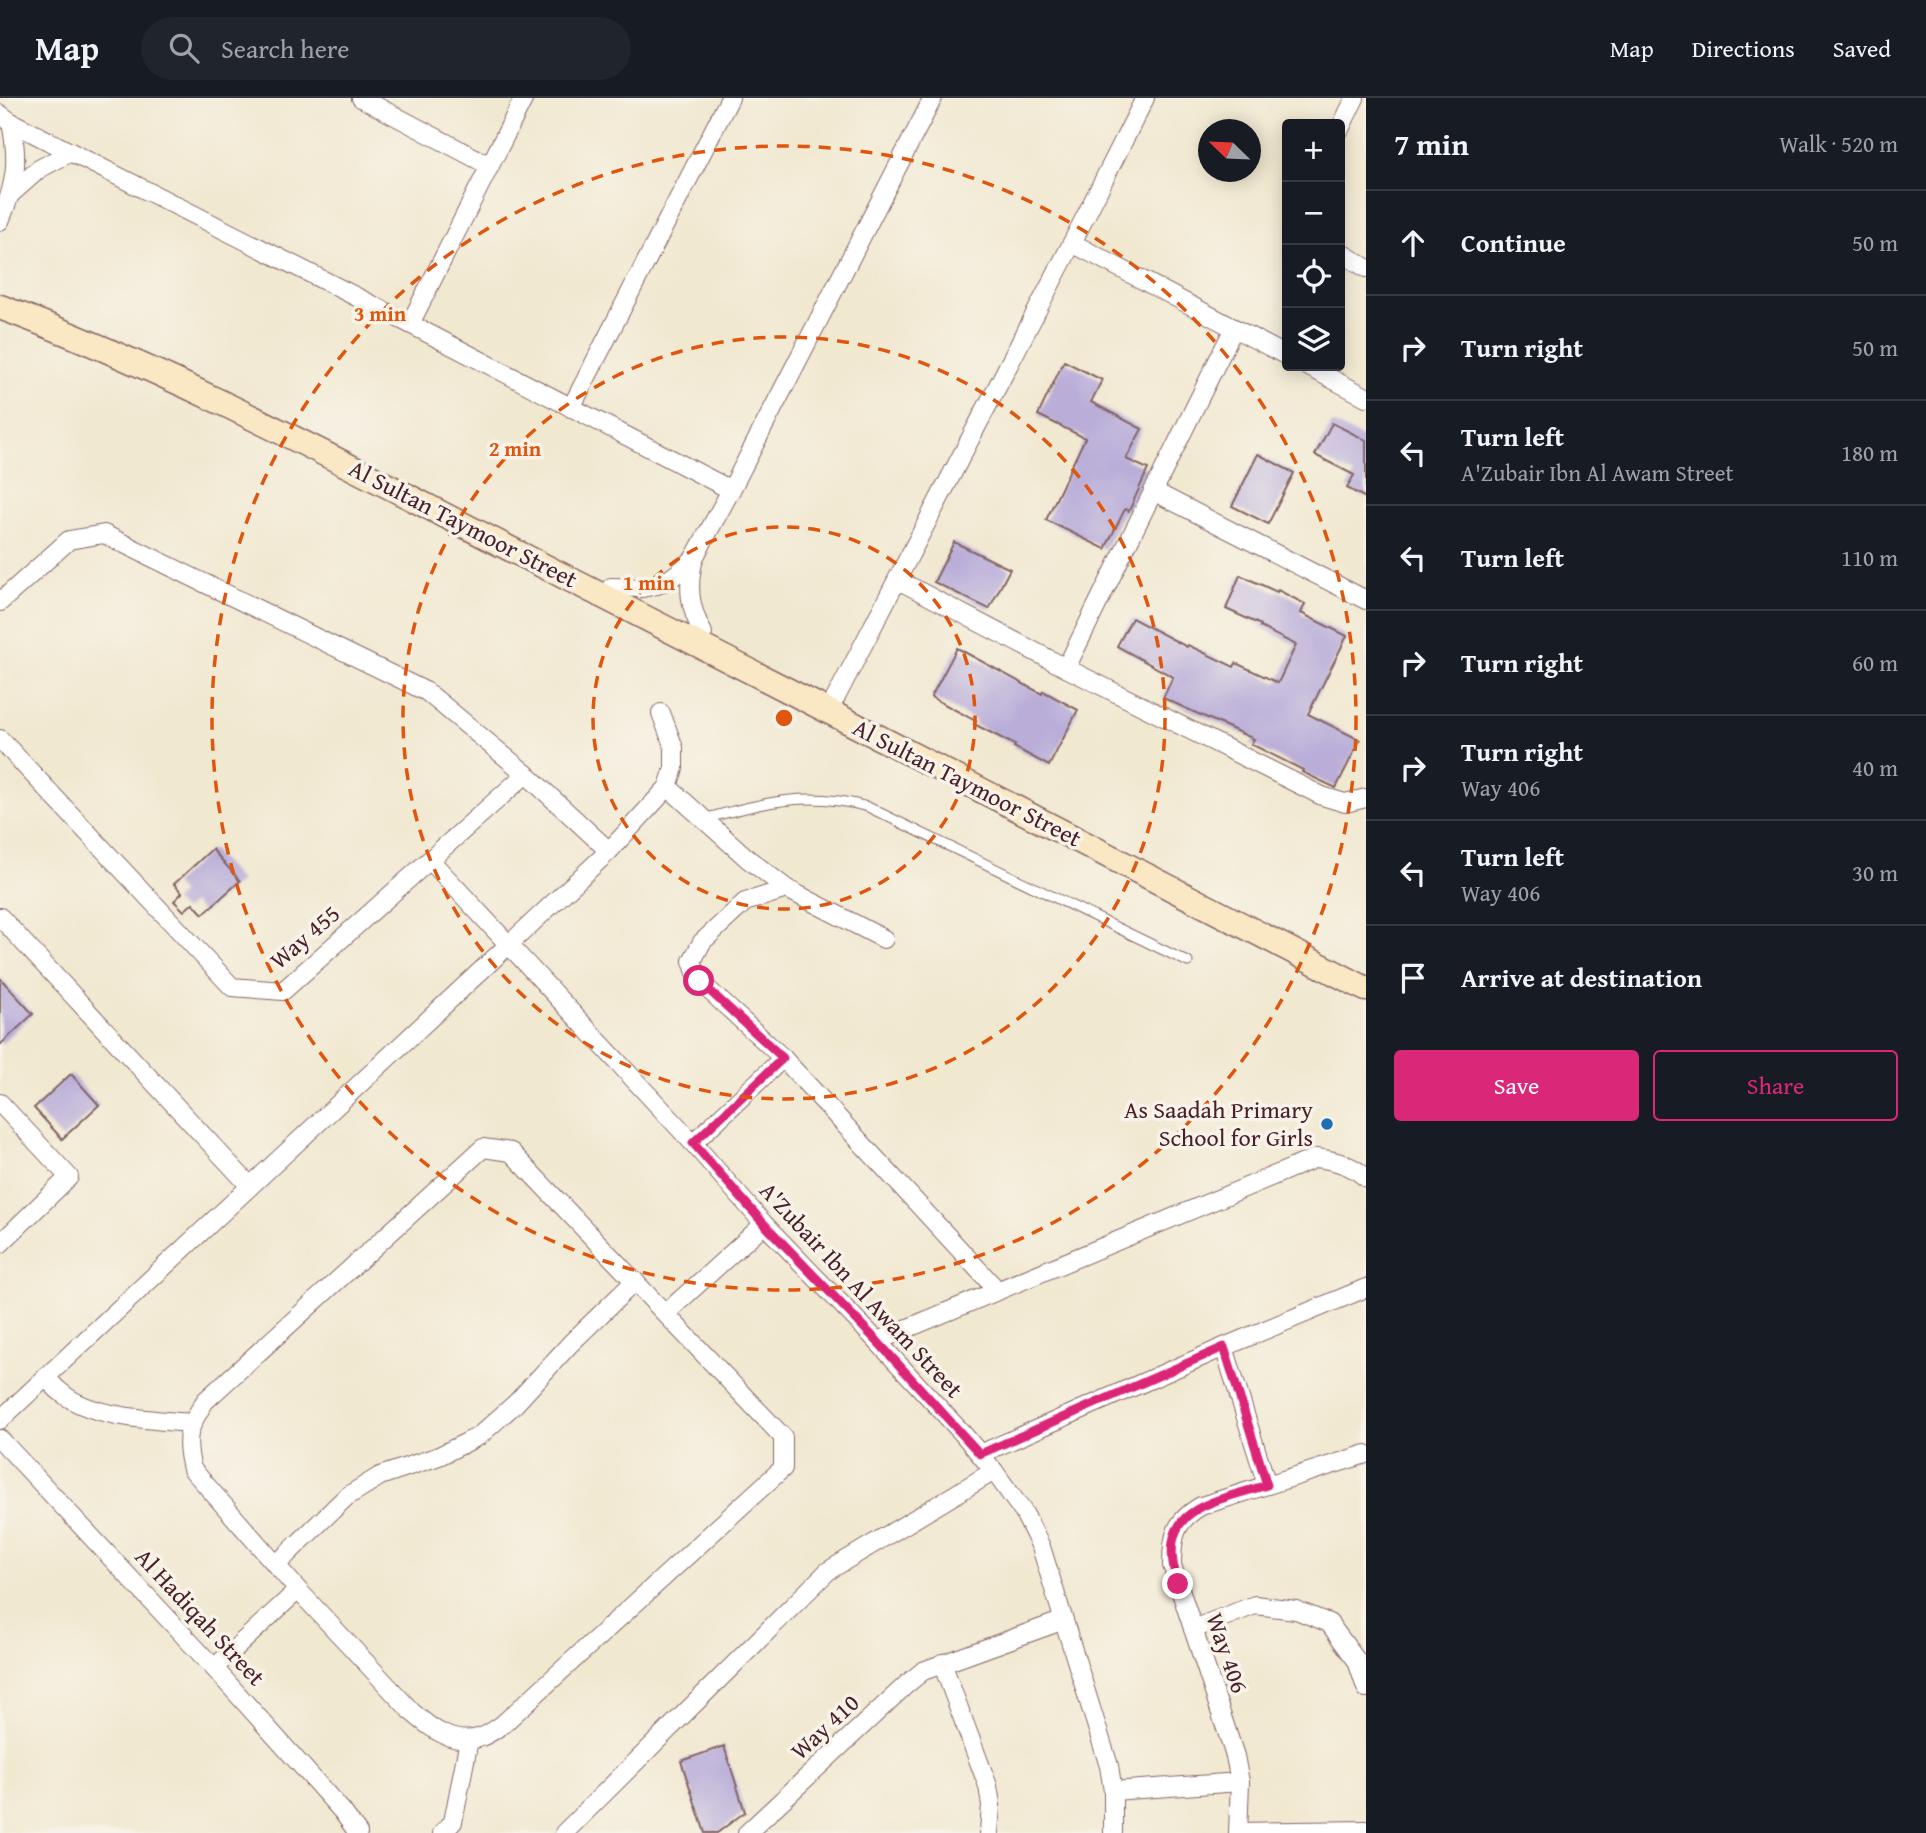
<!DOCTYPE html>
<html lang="en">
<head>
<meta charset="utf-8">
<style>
  :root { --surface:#171b24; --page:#20242c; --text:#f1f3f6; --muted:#9ea1a6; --line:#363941; --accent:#db2777 }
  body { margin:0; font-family:"Gentium Book Plus",serif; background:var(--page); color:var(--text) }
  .controls { position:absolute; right:21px; top:21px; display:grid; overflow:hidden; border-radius:7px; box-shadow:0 4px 18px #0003 }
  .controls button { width:63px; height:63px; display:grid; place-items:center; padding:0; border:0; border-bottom:2px solid var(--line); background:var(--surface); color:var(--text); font:35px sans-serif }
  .compass { position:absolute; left:1198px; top:21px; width:63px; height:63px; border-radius:50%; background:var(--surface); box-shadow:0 4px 18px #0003; rotate:293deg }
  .stop { position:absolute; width:21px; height:21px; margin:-16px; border:5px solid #db2777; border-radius:50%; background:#fff }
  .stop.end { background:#db2777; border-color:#fff; box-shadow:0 2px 7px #0008 }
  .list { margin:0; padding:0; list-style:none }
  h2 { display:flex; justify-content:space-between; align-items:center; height:91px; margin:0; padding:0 28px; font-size:30px }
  h2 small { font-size:23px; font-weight:400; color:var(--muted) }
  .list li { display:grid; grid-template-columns:46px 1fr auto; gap:21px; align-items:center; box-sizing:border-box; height:105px; padding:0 28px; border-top:2px solid var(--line) }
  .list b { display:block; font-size:26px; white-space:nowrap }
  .list p { margin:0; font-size:23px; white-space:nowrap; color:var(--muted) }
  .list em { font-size:23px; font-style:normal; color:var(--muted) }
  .actions { display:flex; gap:14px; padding:21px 28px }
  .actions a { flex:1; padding:16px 0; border:2px solid var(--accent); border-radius:7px; text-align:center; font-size:24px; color:var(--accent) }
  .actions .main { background:var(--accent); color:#fff }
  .icon { flex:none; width:38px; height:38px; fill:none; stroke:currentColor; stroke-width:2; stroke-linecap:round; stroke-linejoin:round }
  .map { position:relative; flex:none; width:1366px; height:1735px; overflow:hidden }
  header { display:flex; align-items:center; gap:42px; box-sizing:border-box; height:98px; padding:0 35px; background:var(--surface); border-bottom:2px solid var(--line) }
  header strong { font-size:33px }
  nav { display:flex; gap:38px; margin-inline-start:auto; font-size:24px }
  .search { width:490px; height:63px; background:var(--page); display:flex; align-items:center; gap:18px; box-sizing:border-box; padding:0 24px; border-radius:38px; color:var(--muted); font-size:26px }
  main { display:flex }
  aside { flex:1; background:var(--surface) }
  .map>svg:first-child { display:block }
  .building { fill:#baaed9 }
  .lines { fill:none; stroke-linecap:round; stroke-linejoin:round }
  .lane-casing { stroke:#846565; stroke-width:11 }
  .street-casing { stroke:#846565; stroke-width:20 }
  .secondary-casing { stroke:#846565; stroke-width:27 }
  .lane { stroke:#fff; stroke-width:9 }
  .street { stroke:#fff; stroke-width:18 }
  .secondary { stroke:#fae7c3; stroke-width:24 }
  .route { stroke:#db2777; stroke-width:9 }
  .ring { fill:none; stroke:#e0560e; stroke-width:3.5; stroke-dasharray:12 9 }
  .poi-dot { fill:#1f6fb2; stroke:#f7f3e8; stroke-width:2.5 }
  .labels { text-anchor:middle; stroke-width:7; stroke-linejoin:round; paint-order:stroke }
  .street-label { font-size:24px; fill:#4a1f2b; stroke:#f7f3e8 }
  .poi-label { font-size:24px; fill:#4a1f2b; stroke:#f7f3e8; text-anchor:end }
  .centre { fill:#e0560e; stroke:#f7f3e8; stroke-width:3.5 }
  .ring-label { font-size:21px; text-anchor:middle; font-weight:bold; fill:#e0560e; stroke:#f7f3e8; stroke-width:7; stroke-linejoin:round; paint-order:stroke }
</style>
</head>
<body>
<header>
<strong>Map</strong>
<div class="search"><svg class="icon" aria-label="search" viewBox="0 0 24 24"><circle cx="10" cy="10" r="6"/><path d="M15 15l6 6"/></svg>Search here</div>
<nav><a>Map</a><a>Directions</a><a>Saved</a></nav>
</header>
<main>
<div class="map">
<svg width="1366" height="1735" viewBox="0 0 1366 1735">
  <rect width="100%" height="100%" fill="#f7f3e8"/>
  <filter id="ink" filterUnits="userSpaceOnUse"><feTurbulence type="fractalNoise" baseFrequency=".0143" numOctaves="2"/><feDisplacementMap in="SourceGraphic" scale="14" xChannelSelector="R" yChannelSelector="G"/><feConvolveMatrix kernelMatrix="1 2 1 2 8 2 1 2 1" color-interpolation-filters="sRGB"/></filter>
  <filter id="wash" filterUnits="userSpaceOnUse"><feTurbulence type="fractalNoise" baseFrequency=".00686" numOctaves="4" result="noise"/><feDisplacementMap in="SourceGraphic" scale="28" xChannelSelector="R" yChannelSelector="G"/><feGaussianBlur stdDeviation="1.57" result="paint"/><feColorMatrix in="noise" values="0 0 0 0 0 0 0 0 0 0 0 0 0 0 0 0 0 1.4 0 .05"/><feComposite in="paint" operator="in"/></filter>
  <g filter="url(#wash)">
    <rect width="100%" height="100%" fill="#f1e8d0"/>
    <g id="blocks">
      <g class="building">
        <polygon points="1064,263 1102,282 1091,304 1142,331 1126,361 1148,371 1129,413 1125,411 1105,451 1046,422 1085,340 1038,317"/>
        <polygon points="1332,325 1366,342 1366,400 1347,390 1354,377 1315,357"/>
        <polygon points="1258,356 1294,375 1268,426 1232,408"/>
        <polygon points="954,444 1010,471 989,511 934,484"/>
        <polygon points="1240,477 1277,494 1278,492 1305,506 1301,515 1347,538 1308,616 1360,642 1336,690 1302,674 1303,672 1251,646 1254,641 1163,600 1173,579 1117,548 1132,520 1187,549 1188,547 1234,569 1236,565 1278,585 1296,547 1260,529 1261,527 1226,511"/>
        <polygon points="957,550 1042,596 1043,593 1078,612 1049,668 1014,649 1015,647 974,626 976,623 931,599"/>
        <polygon points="212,751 240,783 203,816 193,805 184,813 174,803 182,795 174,786"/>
        <polygon points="0,880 33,916 0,947"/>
        <polygon points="71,976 99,1007 62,1041 34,1010"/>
        <polygon points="724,1648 745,1714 717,1735 705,1735 681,1663"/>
      </g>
    </g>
  </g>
  <g filter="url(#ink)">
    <use href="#blocks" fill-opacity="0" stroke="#846565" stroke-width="2"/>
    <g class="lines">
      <g class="lane-casing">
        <path id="lane" d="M 703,721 C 763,705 806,692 868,709 L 1188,864"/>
      </g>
      <g class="street-casing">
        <g id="street">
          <polyline points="361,0 490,68"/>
          <polyline points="0,16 11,24 410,226 731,392"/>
          <polyline points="1340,31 1355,0"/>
          <polyline points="12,95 39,71 71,54"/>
          <path d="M 0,123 C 16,86 19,64 11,24"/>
          <polyline points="1072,145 1287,258"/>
          <polyline points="1340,154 1366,170"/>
          <polyline points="410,226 524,0"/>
          <polyline points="1307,268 1366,299"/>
          <polyline points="571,310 730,0"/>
          <polyline points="1153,393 1366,502"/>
          <path d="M 694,460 C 687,488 689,509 703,535"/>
          <polyline points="898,482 1066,570 1322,698 1345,705 1366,700"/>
          <polyline points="611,489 642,490 657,487 671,480 683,471 694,460 731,392 933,0"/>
          <polyline points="0,504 69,442 104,436 427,594 526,676 609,753"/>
          <polyline points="1066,570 1234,230"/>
          <polyline points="835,601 1072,145 1145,0"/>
          <polyline points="0,641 232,889 283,893 526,676"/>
          <polyline points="668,689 748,761 787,791"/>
          <polyline points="430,762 693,1045 764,1126 877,1243 964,1337 994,1373 1024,1415 1041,1449 1109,1668 1113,1693 1113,1735"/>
          <polyline points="0,819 250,1088"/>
          <polyline points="884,841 787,791 745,804 702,844 692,863 699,883 783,960 998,1193"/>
          <polyline points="0,1005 69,1079 0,1146"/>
          <polyline points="693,1045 783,960"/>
          <path d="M 483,1050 L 511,1054 L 783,1339 L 783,1370 L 503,1626 C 496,1631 487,1638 478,1640 C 452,1647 430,1630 412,1614 L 298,1492 L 192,1371 C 184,1339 188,1330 205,1303 Z"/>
          <polyline points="666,1215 764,1126"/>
          <path d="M 877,1243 L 1316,1060 C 1334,1062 1353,1067 1366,1080"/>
          <polyline points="1224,1249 1267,1387"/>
          <path d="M 46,1279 C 51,1285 56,1291 62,1295 C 91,1320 154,1322 191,1325"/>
          <polyline points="0,1322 609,753 668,689 674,670 674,650 661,615"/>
          <polyline points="0,1341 214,1570 342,1713 358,1735"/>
          <polyline points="980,1356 1224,1249 1366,1190"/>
          <polyline points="276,1467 346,1399 380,1378 439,1358 479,1338 516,1305 570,1246 635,1183"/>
          <polyline points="1193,1531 1255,1507 1296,1512 1329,1525 1357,1563 1366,1590"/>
          <polyline points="942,1565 988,1688 991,1707 989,1735"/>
          <polyline points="214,1570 298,1492"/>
          <polyline points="1113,1693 1240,1684"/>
          <polyline points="1238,1734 1366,1732"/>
          <polyline points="442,1735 453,1724 469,1642"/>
          <polyline points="564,1735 828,1473 994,1373"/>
          <polyline points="747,1735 907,1586 923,1573 1064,1522"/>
          <path d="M 1238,1735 L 1240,1684 L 1235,1658 L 1172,1467 C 1172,1438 1175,1423 1201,1408 L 1366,1356"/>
        </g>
      </g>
      <g class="secondary-casing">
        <path id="secondary" d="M 0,209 C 182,277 353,371 526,459 C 807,601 1086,746 1366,891"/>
      </g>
      <use href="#lane" class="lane"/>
      <use href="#street" class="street"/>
      <use href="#secondary" class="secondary"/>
    </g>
  </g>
  <g class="lines" filter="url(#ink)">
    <path class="route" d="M 699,883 L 783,960 L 693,1045 L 764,1126 L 877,1243 L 980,1356 L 1224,1249 L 1267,1387 C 1211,1405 1153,1409 1178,1486"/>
  </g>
  <g class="ring">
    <circle cx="784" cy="620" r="191"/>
    <circle cx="784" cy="620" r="381"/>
    <circle cx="784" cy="620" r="572"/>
  </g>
  <circle class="poi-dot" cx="1327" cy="1026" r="7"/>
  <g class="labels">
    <g class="street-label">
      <text transform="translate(463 426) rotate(27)" y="8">Al Sultan Taymoor Street</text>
      <text transform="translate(967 685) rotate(27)" y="8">Al Sultan Taymoor Street</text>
      <text transform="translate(305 839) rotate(-41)" y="8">Way 455</text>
      <text transform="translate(861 1192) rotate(47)" y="8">A'Zubair Ibn Al Awam Street</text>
      <text transform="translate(200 1519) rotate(47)" y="8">Al Hadiqah Street</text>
      <text transform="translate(1227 1555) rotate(71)" y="8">Way 406</text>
      <text transform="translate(825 1629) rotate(-43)" y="8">Way 410</text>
    </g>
    <g class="poi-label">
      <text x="1313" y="1020">As Saadah Primary<tspan x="1313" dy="28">School for Girls</tspan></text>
    </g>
  </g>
  <circle cx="784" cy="620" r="10" class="centre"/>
  <g class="ring-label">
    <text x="380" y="223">3 min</text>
    <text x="515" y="358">2 min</text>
    <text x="649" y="492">1 min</text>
  </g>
</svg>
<div class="controls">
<button>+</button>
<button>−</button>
<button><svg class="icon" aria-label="locate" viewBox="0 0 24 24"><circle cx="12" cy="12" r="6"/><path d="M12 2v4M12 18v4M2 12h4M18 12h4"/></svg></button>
<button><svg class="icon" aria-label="layers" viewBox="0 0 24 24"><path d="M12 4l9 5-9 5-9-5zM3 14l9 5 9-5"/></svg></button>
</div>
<svg class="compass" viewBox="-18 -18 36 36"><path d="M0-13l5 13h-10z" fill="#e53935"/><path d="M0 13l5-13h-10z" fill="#9ea1a6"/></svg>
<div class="stop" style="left:699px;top:883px"></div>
<div class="stop end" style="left:1178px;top:1486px"></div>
</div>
<aside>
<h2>7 min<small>Walk · 520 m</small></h2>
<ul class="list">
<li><svg class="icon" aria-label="ahead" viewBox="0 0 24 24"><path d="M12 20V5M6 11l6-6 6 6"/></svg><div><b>Continue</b></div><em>50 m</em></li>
<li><svg class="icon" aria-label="right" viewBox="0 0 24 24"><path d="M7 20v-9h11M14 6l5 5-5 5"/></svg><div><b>Turn right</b></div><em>50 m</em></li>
<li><svg class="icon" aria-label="left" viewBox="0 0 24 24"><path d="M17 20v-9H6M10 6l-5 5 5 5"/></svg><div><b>Turn left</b><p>A'Zubair Ibn Al Awam Street</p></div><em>180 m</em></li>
<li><svg class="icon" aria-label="left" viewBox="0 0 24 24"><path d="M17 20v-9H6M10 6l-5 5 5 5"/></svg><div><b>Turn left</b></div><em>110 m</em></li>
<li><svg class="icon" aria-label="right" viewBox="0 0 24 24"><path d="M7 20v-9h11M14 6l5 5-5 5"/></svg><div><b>Turn right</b></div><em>60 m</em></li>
<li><svg class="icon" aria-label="right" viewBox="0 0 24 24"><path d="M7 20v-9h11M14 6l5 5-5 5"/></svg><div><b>Turn right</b><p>Way 406</p></div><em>40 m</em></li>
<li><svg class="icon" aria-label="left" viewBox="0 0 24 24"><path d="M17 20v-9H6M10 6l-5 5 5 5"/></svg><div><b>Turn left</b><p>Way 406</p></div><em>30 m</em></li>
<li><svg class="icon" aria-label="arrive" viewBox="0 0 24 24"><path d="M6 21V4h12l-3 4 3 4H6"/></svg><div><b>Arrive at destination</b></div></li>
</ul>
<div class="actions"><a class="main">Save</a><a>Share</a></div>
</aside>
</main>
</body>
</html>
